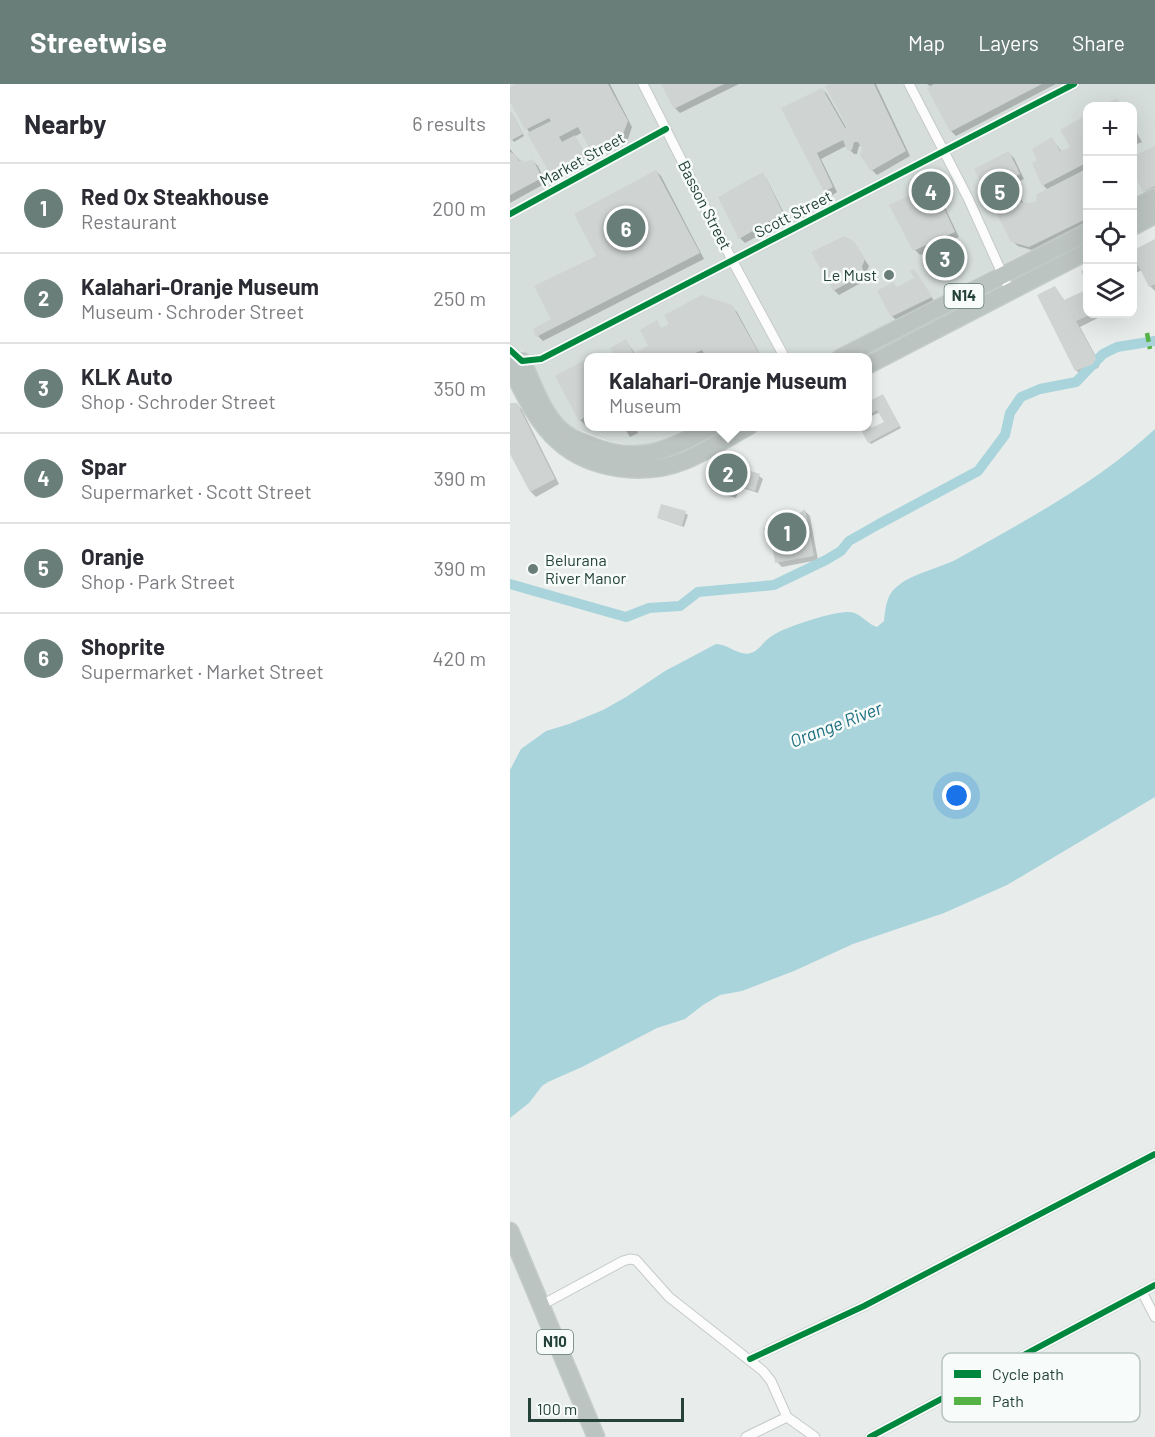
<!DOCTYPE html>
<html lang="en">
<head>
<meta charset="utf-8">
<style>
  :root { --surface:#fff; --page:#f2f2f3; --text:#2b2b33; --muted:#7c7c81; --line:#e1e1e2; --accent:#697e78 }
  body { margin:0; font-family:Barlow,sans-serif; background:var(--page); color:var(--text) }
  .controls { position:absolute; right:18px; top:18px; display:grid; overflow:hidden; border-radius:12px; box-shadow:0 6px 24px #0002 }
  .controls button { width:54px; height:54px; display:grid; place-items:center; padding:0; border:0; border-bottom:2px solid var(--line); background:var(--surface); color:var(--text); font:30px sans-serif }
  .scale { position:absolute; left:18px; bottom:15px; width:156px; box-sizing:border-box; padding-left:6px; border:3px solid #24423a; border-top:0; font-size:16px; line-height:21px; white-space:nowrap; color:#24423a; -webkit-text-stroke:4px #f7fbf9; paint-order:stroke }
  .you { position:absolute; left:447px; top:712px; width:21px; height:21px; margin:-15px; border:4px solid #fff; border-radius:50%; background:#1a73e8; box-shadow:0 0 0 9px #1a73e833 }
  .badge { display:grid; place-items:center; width:39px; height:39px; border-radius:50%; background:var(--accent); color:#fff; font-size:20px; font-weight:700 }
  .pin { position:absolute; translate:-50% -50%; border:3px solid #fff; box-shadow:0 2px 6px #0006 }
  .popup { position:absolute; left:74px; top:269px; width:288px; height:78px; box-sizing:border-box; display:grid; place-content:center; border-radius:12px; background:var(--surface); filter:drop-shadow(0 2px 4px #0005); font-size:20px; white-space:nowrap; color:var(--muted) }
  .popup b { font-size:22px; color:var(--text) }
  .popup::after { content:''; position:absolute; left:50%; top:100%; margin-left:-12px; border:12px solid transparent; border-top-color:var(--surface) }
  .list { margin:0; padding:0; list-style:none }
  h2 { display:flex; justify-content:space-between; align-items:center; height:78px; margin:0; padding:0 24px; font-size:26px }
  h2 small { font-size:20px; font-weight:400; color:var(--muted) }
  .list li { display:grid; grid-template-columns:39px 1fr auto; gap:18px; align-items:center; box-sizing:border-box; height:90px; padding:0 24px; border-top:2px solid var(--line) }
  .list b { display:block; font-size:22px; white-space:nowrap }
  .list p { margin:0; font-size:20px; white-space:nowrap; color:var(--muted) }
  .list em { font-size:20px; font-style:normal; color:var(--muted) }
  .icon { flex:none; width:33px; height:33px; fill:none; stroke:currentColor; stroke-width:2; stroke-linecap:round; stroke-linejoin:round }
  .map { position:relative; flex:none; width:645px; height:1353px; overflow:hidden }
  header { display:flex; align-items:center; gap:36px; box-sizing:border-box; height:84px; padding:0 30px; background:var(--accent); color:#fff }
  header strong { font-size:28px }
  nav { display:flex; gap:33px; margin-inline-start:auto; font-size:21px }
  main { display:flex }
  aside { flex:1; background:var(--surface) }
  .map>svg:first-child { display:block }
  .built { fill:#d6dedb }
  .water { fill:#a9d4db }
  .shadow { fill:#0003 }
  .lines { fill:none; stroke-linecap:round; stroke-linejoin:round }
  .canal { stroke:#a9d4db; stroke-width:10 }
  .building { fill:#cfd4d2 }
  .street-casing { stroke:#c5cac8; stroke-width:11 }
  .highway-casing { stroke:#c3ccc9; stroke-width:19 }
  .street { stroke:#fcfcfc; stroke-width:9 }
  .highway { stroke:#bcc4c2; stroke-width:16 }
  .quiet { stroke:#55b346; stroke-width:4.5; stroke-dasharray:9 4.5; stroke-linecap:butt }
  .cycleway-casing { stroke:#f7fbf9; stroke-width:10 }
  .cycleway { stroke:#00873e; stroke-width:6 }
  .poi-dot { fill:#697e78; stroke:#f7fbf9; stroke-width:2 }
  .labels { text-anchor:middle; stroke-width:5; stroke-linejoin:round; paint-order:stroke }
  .shield { fill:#f7fbf9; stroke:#637a73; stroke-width:1.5 }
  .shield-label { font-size:15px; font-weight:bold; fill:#24423a }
  .street-label { font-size:16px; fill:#24423a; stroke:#f7fbf9 }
  .poi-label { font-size:16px; fill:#24423a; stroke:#f7fbf9; text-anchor:end }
  .water-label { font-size:18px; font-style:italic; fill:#1c6f80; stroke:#f7fbf9 }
  .key { fill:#f7fbf9; stroke:#b8c4c0; stroke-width:1.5 }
  .key-label { font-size:16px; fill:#24423a }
</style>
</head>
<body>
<header>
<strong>Streetwise</strong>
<nav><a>Map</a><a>Layers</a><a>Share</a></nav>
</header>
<main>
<aside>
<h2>Nearby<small>6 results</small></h2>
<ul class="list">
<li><span class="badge">1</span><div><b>Red Ox Steakhouse</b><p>Restaurant</p></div><em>200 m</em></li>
<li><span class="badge">2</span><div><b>Kalahari-Oranje Museum</b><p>Museum · Schroder Street</p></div><em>250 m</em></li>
<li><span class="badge">3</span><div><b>KLK Auto</b><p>Shop · Schroder Street</p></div><em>350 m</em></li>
<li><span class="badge">4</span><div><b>Spar</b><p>Supermarket · Scott Street</p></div><em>390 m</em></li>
<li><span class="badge">5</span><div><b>Oranje</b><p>Shop · Park Street</p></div><em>390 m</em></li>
<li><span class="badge">6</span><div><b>Shoprite</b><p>Supermarket · Market Street</p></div><em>420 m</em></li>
</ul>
</aside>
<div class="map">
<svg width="645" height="1353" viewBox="0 0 645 1353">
  <rect width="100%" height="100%" fill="#e8edeb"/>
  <polygon class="built" points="0,0 645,0 645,102 623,113 622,22 578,22 577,137 313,273 79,274 79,342 180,343 147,359 133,362 119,361 101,358 61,343 49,332 13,266 0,272"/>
  <path class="water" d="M 645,345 L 645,713 L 497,801 L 434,829 L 343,860 L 284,887 L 232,907 L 210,911 L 193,921 L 175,935 L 147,944 L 72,983 L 38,998 L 32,1002 L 19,1019 L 0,1034 L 0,686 L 11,665 L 36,647 L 59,640 L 93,626 L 116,613 L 155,587 L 206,560 C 218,560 230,573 241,569 C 249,567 253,558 259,554 C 270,544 324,527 339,528 C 350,528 357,540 367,543 L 374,537 C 376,523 376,510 389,501 C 402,490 430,484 447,475 C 516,436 587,399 645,345 Z"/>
  <g class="shadow">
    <polygon points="10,0 100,0 122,43 118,55 87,71 82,66 73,48 64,53 77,73 44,90 0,16 0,5"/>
    <polygon points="153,0 229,0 170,29 165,24"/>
    <polygon points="322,0 366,0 400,72 367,91 362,86 353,62 349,62 347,70 344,70 336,62 311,75 327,108 321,112 316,107 273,24 312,5 317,10 337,45 339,44"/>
    <polygon points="417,0 546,0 446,52 441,47 421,3"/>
    <polygon points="0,31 4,32 14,52 4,58 0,53"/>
    <polygon points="578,32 578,141 525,167 508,162 502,157 499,69 504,74 514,95 504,100 514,121 527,120 538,106 533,101 529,77 542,55 552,68 562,63"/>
    <polygon points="622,41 632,58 622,62"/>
    <polygon points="645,64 645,109 640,112 635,107"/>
    <polygon points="0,65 11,78 15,80 23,77 28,82 36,99 0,119"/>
    <polygon points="146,87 151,92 194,175 33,257 28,252 43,236"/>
    <polygon points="256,94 276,133 258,144 259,146 235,159 230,154"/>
    <polygon points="422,102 427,107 449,153 410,171 405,166"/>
    <polygon points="645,157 645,207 640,202 632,186 624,190 622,188 622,168"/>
    <polygon points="343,158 359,182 356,189 358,195 329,211 324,206"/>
    <polygon points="407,190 424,217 386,236 382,232 387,204 406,194"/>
    <polygon points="545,204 555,217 578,230 594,231 570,243 590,280 588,284 571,291 566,286"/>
    <polygon points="221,222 227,228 252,274 198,274 196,271 191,274 108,274 102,264 116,257 126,271 140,263 146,238 152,245"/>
    <polygon points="79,275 79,338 75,341 70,336 47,292"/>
    <polygon points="373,312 391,344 361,360 359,358 358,337 362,346 376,338 370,328 358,334 358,320"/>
    <polygon points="0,320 7,320 12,326 49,400 26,413 21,408 0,366"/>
    <polygon points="113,342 125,342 128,349 120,353"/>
    <polygon points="232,378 236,382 234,387 249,392 253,395 248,409 230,403 226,414 212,410 209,406 210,401 199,394"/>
    <polygon points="295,427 300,432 308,476 272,483 267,478 262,458 257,453"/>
    <polygon points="175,429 178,431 174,443 148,434"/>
  </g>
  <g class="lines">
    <polyline class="canal" points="0,500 116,533 139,524 170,522 188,508 264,501 316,476 331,467 339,457 369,440 468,387 495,351 500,329 511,313 530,305 566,298 593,270 607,263 645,257"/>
  </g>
  <g class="building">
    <polygon points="6,0 98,0 118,37 113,50 81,67 68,43 49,53 52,58 65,51 75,69 39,88 17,49 41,37 39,34 15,46 0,18 0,3"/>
    <polygon points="151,0 214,0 164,25"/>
    <polygon points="319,0 364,0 396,67 361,87 350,71 352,65 348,58 344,58 342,66 337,66 333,56 307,69 323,103 314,108 271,24 312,4 335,44 337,43 315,2"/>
    <polygon points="424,0 532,0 440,48 417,4"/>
    <polygon points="607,14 612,22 591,22"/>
    <polygon points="2,28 13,50 0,57 0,29"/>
    <polygon points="578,30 578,78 532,102 522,79 527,76 522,65 542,53 550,67 560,63 550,46"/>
    <polygon points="645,62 645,102 633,108 622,86 622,73"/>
    <polygon points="499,67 510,90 500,95 512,119 526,118 527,110 578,84 578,134 519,163 501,158 464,85"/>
    <polygon points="0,68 5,70 9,77 13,75 14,78 23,75 32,94 0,111"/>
    <polygon points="146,86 190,169 26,253 23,245 41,235 24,202 86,172 64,130"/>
    <polygon points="253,88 273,129 229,155 208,113"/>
    <polygon points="423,100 445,148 403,167 379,121"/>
    <polygon points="334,152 344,157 355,175 352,183 354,190 323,207 301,168"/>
    <polygon points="645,155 645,200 639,203 628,181 622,184 622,167"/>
    <polygon points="578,184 578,202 571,187"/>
    <polygon points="404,185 406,189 407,188 422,213 381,233 367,207 383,198 387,203 404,194 400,187"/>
    <polygon points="545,202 554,216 578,205 578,230 582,230 566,237 586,274 583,280 565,287 527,211"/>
    <polygon points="192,211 222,221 251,273 196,273 192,266 177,273 106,273 100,264 116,255 124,270 138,262 130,246 147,236 151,244 159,240 154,231"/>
    <polygon points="78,274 78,331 69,337 45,292"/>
    <polygon points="373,310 390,342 358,359 349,342 358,342 358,337 361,344 374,338 367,326 358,331 358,318"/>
    <polygon points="0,319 7,319 45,395 20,408 0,370"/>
    <polygon points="218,372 233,377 231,384 250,390 245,407 226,401 223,411 207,406 209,399 197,395 202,381 214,385"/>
    <polygon points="151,420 176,427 172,442 147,434"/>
    <polygon points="295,425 304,472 265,479 261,453 256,454 254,444 269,441 268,434 287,431"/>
  </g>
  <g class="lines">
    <g class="street-casing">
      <g id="street">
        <polyline points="133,0 222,176 275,274"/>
        <polyline points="399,0 458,114 500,207"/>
        <polyline points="0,130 156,45"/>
        <polyline points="0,266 12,277 31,275 564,0"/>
        <polyline points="632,1208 645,1233"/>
        <polyline points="30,1222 113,1177 120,1175 126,1176 159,1213 253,1287 261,1297 277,1333 305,1353"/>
        <polyline points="240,1275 354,1222 645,1070"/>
        <polyline points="236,1353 277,1333"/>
        <polyline points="360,1353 645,1201"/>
      </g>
    </g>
    <g class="highway-casing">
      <g id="highway">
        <polyline points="622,125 645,113"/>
        <polyline points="622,143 645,131"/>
        <polyline points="330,274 578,148"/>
        <polyline points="358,281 578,167"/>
        <path d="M 0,284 L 12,277 C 23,299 32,329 51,346 C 59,354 69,357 79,361 C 128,381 159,367 202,342"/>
        <path d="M 1,284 C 13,308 27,339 48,357 C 80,386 134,393 174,377 C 196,368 217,354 239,342"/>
        <polyline points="0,1147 86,1353"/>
      </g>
    </g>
    <use href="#street" class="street"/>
    <use href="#highway" class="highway"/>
    <polyline class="quiet" points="637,249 640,265"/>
    <g class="cycleway-casing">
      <g id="cycleway">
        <polyline points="0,130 156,45"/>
        <polyline points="0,266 12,277 31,275 564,0"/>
        <polyline points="240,1275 354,1222 645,1070"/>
        <polyline points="360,1353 645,1201"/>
      </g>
    </g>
    <use href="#cycleway" class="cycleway"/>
  </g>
  <g class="poi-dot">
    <circle cx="379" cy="191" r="6"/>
    <circle cx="23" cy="485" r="6"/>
  </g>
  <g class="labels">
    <g class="shield">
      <rect x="434.5" y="200" width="39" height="24" rx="4.5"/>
      <rect x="27" y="1246" width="36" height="24" rx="4.5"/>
    </g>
    <g class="shield-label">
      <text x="454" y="217">N14</text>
      <text x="45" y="1263">N10</text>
    </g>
    <g class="street-label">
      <text transform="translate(72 75) rotate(-29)" y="6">Market Street</text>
      <text transform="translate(195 121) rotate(63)" y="6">Basson Street</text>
      <text transform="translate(283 130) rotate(-27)" y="6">Scott Street</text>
    </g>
    <g class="poi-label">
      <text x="367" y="197">Le Must</text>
      <text x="35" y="482" text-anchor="start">Belurana<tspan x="35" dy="18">River Manor</tspan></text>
    </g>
    <g class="water-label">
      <text transform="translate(326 641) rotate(-21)" y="6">Orange River</text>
    </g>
  </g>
  <rect x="432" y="1269" width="198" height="69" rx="9" class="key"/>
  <rect x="444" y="1286" width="27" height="8" fill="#00873e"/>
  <rect x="444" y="1313" width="27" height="8" fill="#55b346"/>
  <g class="key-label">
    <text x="482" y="1296">Cycle path</text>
    <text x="482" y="1323">Path</text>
  </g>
</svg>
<div class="controls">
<button>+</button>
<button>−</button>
<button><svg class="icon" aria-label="locate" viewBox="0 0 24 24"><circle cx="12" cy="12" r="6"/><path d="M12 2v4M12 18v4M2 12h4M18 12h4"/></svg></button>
<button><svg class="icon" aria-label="layers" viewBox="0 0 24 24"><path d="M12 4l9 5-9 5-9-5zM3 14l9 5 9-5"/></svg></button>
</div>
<div class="scale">100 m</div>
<div class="you"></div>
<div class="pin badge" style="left:277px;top:448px">1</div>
<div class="pin badge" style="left:218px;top:389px">2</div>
<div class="popup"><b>Kalahari-Oranje Museum</b>Museum</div>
<div class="pin badge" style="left:435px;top:174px">3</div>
<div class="pin badge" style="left:421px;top:107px">4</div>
<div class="pin badge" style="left:490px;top:107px">5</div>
<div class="pin badge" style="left:116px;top:144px">6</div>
</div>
</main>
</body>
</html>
